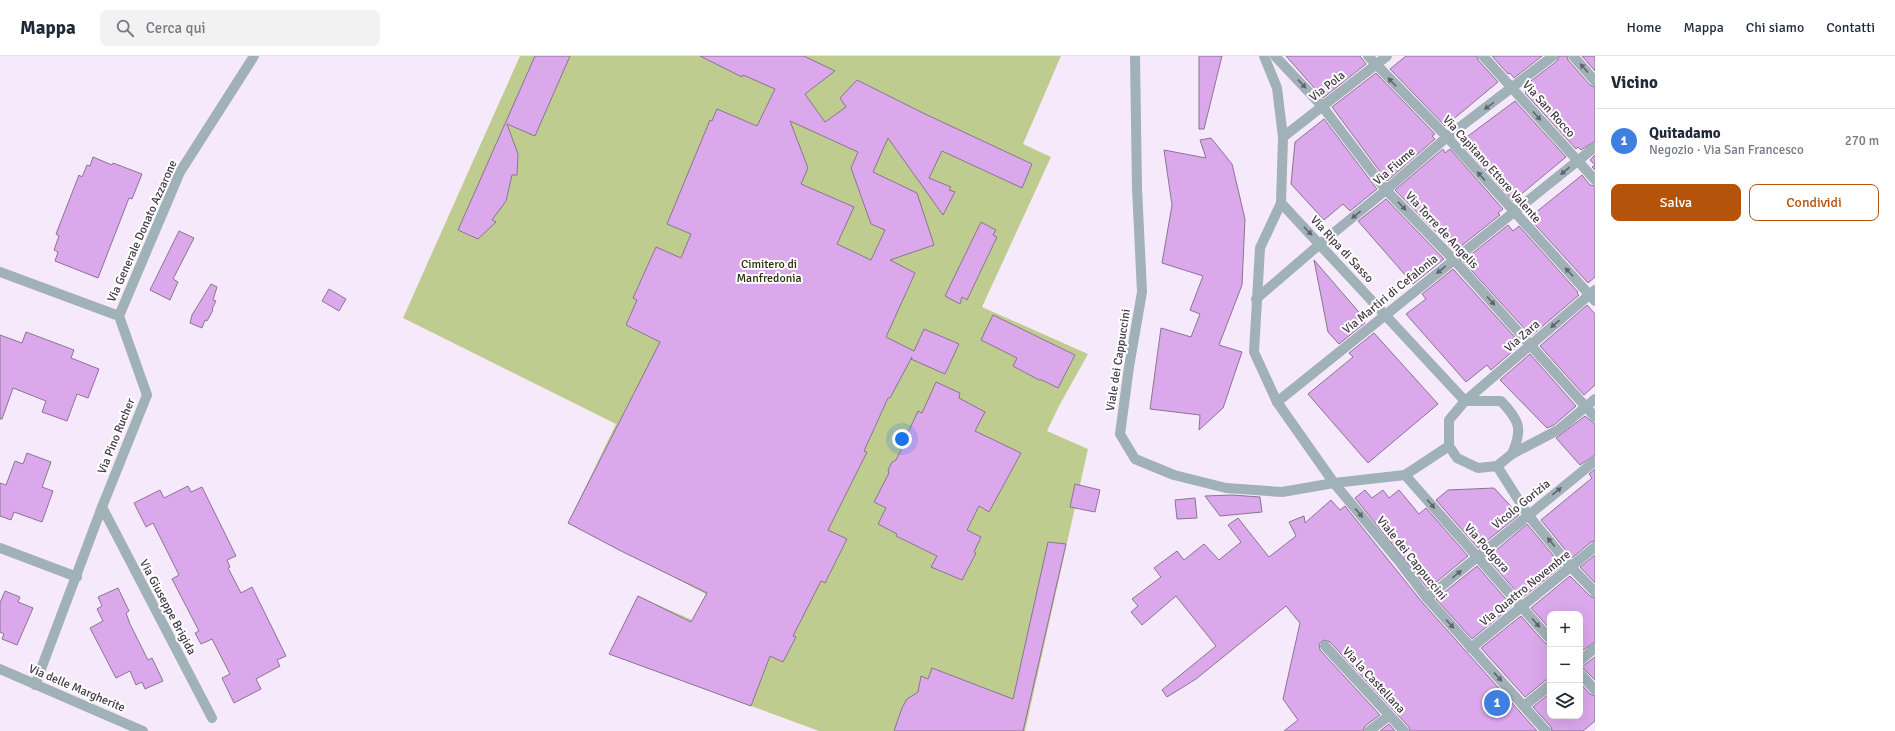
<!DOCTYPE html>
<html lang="it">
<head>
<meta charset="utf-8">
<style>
  :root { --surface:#fff; --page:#f2f2f3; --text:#1f2937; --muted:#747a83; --line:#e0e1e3; --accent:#b45309 }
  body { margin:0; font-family:Signika,sans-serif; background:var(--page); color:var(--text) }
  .controls { position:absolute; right:12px; bottom:12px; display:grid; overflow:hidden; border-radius:8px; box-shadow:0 4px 16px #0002 }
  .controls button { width:36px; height:36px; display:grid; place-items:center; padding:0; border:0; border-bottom:1px solid var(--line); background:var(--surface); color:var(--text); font:20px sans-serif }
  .you { position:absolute; left:902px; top:383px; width:14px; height:14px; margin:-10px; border:3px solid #fff; border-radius:50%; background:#1a73e8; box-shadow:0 0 0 6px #1a73e833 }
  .badge { display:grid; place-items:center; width:26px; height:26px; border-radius:50%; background:var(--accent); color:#fff; font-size:13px; font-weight:700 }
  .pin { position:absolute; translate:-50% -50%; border:2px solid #fff; box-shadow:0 1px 4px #0006 }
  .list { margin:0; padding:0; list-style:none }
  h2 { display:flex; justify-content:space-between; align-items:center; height:52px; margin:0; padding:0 16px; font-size:17px }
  h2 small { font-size:13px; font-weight:400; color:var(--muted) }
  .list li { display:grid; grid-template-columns:26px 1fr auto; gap:12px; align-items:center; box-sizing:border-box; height:64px; padding:0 16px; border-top:1px solid var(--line) }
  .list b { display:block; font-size:15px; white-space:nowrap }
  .list p { margin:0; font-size:13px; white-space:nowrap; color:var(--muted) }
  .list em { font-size:13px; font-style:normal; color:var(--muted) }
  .actions { display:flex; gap:8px; padding:12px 16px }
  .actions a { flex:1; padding:9px 0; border:1px solid var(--accent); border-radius:8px; text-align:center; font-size:14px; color:var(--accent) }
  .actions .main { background:var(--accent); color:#fff }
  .icon { flex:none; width:22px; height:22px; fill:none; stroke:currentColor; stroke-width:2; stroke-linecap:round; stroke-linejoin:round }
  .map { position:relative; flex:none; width:1595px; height:675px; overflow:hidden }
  header { display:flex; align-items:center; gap:24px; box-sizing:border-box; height:56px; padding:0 20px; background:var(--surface); border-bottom:1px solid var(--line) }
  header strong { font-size:19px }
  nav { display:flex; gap:22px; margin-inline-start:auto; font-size:14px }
  .search { width:280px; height:36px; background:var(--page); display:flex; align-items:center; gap:10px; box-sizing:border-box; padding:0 14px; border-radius:8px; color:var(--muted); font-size:15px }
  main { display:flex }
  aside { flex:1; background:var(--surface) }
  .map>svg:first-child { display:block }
  .green { fill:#bfcc8f }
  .building { fill:#dba8eb; stroke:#8a7591; fill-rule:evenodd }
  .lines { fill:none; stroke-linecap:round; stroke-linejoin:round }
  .minor { stroke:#a0b1b7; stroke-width:10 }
  .oneway { fill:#63636d }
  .labels { text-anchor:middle; stroke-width:4; stroke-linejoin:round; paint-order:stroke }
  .street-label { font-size:12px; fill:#423945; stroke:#fff }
  .park-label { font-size:12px; fill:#282e0a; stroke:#fff }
</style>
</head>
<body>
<header>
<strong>Mappa</strong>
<div class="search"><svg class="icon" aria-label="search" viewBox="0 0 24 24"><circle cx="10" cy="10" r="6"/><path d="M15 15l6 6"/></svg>Cerca qui</div>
<nav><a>Home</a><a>Mappa</a><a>Chi siamo</a><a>Contatti</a></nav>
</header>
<main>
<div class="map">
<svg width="1595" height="675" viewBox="0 0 1595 675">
  <rect width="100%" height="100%" fill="#f7e9fc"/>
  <polygon class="green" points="520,0 1061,0 1023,88 1051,101 982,251 1088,298 1059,350 1047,375 1088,393 1025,675 819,675 609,598 638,540 692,564 706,538 568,467 616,368 403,262"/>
  <g class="building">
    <polygon points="535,0 570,0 535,80 507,68 518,98 517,119 512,119 506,145 492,164 496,166 478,183 458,174"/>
    <path d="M 700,0 L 804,0 L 835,15 L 805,38 L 825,66 L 846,51 L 840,42 L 857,24 L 923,57 L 1032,108 L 1022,132 L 942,95 L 929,122 L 951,131 L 949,134 L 955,136 L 943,159 L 888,82 L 873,116 L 917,137 L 934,189 L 890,204 L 915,217 L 886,281 L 914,295 L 924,273 L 959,288 L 945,318 L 911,303 L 912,301 L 890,342 L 888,342 L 864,395 L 867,396 L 828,474 L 847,483 L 825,527 L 821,525 L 793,580 L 796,581 L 783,606 L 770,600 L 751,650 L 609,598 L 638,540 L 691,566 L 707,537 L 621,495 L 568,467 L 660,286 L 626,269 L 637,244 L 633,242 L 656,191 L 681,202 L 691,178 L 667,168 L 710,64 L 712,65 L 717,53 L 757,70 L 775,33 L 743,19 L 742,21 ZM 790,65 L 858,96 L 851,112 L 871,168 L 885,174 L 871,204 L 837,188 L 854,151 L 801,128 L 808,112 Z"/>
    <polygon points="1199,0 1222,0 1204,73 1199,73"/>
    <polygon points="1286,0 1360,0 1366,8 1323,42"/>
    <polygon points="1406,0 1477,0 1478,4 1498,26 1445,70 1390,13"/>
    <polygon points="1492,0 1542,0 1514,22 1510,17 1508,18"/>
    <polygon points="1559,0 1567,0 1568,4 1590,29 1595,31 1595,85 1581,94 1578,91 1576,93 1525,37 1526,36 1523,31 1557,5"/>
    <polygon points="1582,0 1595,0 1595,15"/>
    <polygon points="1376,17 1435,78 1432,80 1435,83 1387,125 1332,51"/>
    <polygon points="1515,45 1566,101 1513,145 1460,86"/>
    <polygon points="1324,63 1377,133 1350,155 1343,148 1324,164 1291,128 1295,86"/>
    <polygon points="1211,82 1232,108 1245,163 1242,229 1219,289 1242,296 1223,352 1199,374 1200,359 1150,353 1161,272 1191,281 1200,258 1190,254 1203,220 1162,207 1172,149 1164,94 1206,102 1200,84"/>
    <polygon points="1443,93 1445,97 1450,93 1503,153 1498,157 1500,159 1455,195 1395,134"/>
    <polygon points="1595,99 1595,114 1592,111 1595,109 1590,104"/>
    <polygon points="93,101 112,109 113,107 142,118 132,143 129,142 98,222 55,205 58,196 54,194 59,180 56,178 79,119 82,121 87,109 90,110"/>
    <polygon points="1582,119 1590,129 1595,130 1595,221 1588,227 1529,162"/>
    <polygon points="1386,143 1444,203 1413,228 1358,165"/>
    <polygon points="981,166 996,174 993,179 997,181 967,244 962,241 960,248 945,240"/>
    <polygon points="1508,169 1513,175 1519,170 1578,236 1577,237 1579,239 1531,280 1463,205"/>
    <polygon points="179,175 194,182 173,223 178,226 170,244 150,234"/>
    <polygon points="1314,204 1364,262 1362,263 1365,267 1339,288 1328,276"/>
    <polygon points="1453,213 1521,288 1491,314 1487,309 1466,326 1406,258 1426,243 1422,238"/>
    <polygon points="211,228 217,231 213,244 216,245 212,253 213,254 207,265 205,264 202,272 190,267 192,259"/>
    <polygon points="329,233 346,243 339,255 322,245"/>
    <polygon points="1587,249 1595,258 1595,329 1584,339 1540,290"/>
    <polygon points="993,259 1075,299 1058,332 1042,324 1039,324 1013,310 1017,302 981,284"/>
    <polygon points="26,276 74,294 71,302 99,313 88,342 77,338 67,365 42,356 46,345 13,332 2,363 0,363 0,279 22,287"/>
    <polygon points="1374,277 1438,348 1368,407 1308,338 1353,301 1349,297"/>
    <polygon points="1530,298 1576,350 1554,369 1547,372 1500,324"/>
    <polygon points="936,326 960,337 959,342 985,356 975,375 1021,397 989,456 979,450 967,474 981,481 974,496 976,497 962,524 931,511 937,500 896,480 897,478 878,468 886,452 874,446 889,417 888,414 892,406 896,404 905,386 904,385 918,355 922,357"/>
    <polygon points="1585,360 1595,368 1595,399 1580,409 1556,382"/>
    <polygon points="27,397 51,406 42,431 53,435 42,466 14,456 11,464 0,460 0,427 6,429 15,405 23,408"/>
    <polygon points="1595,413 1595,485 1591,486 1572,502 1541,464 1592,422 1589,418"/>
    <polygon points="1075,428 1100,434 1095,456 1070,451"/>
    <polygon points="188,430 191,436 202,431 236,500 227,504 230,511 228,512 241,537 252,531 286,600 277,604 280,610 256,623 261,633 234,647 222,622 230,618 212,583 201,588 195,577 199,575 172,523 179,519 153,467 146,471 134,447 160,434 164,442"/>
    <polygon points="1494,432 1519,459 1478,492 1436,444 1448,434"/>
    <polygon points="1365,434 1372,442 1383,434 1389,442 1399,434 1419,458 1426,452 1468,500 1428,533 1355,442"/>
    <polygon points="1232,439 1260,441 1262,456 1220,460 1205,440"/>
    <polygon points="1195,442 1197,462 1177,463 1175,444"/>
    <polygon points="1331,444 1340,454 1345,450 1422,546 1537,675 1410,675 1409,671 1330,586 1324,584 1319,588 1320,594 1380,659 1365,670 1363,675 1284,675 1298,664 1283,643 1300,567 1286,550 1196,623 1167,641 1162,634 1216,590 1176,540 1142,569 1131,556 1138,550 1132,543 1161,521 1154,512 1177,495 1184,504 1204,488 1219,504 1241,486 1228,469 1238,462 1269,501 1296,480 1289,466 1304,460 1305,467"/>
    <polygon points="1527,468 1562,510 1522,542 1487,502"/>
    <polygon points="1048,486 1066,488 1023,675 894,675 902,652 907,643 918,636 921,620 928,623 932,612 1013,643"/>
    <polygon points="1595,499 1595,527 1580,511"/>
    <polygon points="1477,510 1512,550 1472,583 1436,543"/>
    <polygon points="1570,520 1590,540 1595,542 1595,586 1580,596 1580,558 1550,558 1550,573 1531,552"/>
    <polygon points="118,532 129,555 126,557 130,568 148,604 152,602 163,625 145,633 142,626 136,629 130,615 116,622 90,572 103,565 97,553 102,550 98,541"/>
    <polygon points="5,535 20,541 18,546 33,552 17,589 2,583 4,578 0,576 0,547"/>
    <polygon points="1521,560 1545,587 1550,589 1550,623 1546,624 1525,641 1481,592"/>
    <polygon points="1595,601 1595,624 1582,611"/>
    <polygon points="1580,627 1590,638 1595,640 1595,665 1583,675 1552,675 1551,671 1533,651 1550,637 1550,660 1580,660"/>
    <polygon points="1389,668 1395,675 1380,675"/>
  </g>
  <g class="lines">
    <g class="minor">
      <polyline points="1135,0 1137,132 1142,236 1129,311 1120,378 1135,403 1174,419 1226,432 1282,436 1334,427 1405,419 1449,390"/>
      <polyline points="1264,0 1277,32 1283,81 1281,147 1260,192 1254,296 1277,346 1334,427 1398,504 1427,542 1546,675"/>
      <polyline points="1275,0 1322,50 1386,134 1454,204 1595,361"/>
      <polyline points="1368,0 1447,81 1595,245"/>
      <polyline points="1483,0 1595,124"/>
      <polyline points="1573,0 1595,25"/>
      <polyline points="1283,81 1387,0"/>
      <polyline points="1281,147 1465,345"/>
      <polyline points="0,216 119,260 147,339 102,451 35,629"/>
      <polyline points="1595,234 1465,345 1449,364 1449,390 1457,402 1478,412 1497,410 1512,398 1558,374 1595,343"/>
      <polyline points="1256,243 1320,188 1386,134 1447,81 1553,0"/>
      <polyline points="119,260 180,116 254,0"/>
      <path d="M 1465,345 L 1501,345 C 1520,365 1523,373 1512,398"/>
      <polyline points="1277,346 1595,91"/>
      <polyline points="1497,410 1528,459 1571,511 1595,536"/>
      <polyline points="1405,419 1550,583"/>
      <polyline points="102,451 212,662"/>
      <polyline points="0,492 77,521"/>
      <polyline points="1427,542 1595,405"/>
      <polyline points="1325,590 1404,675"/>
      <polyline points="1471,592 1595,491"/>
      <polyline points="1580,605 1595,592"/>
      <polyline points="0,613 143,675"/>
      <polyline points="1580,617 1595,634"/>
      <polyline points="1524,650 1550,629"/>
      <polyline points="1369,675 1389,660"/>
    </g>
  </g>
  <defs><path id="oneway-solid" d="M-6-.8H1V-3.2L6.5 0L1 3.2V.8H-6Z"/></defs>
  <g class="oneway">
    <use href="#oneway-solid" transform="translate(1584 12) rotate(-132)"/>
    <use href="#oneway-solid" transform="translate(1392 26) rotate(-134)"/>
    <use href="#oneway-solid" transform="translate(1302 28) rotate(47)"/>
    <use href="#oneway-solid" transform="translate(1489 50) rotate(144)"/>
    <use href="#oneway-solid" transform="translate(1537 60) rotate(48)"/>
    <use href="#oneway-solid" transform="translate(1565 115) rotate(141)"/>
    <use href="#oneway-solid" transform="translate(1481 120) rotate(-132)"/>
    <use href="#oneway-solid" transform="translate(1402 150) rotate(46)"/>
    <use href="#oneway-solid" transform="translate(1356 159) rotate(141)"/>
    <use href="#oneway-solid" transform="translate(1308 175) rotate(46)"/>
    <use href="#oneway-solid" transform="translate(1441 214) rotate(141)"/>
    <use href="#oneway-solid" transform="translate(1569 216) rotate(-133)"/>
    <use href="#oneway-solid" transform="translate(1491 245) rotate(48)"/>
    <use href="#oneway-solid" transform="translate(1555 268) rotate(139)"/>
    <use href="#oneway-solid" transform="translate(1557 435) rotate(-39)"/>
    <use href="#oneway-solid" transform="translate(1431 448) rotate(49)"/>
    <use href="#oneway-solid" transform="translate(1359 457) rotate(50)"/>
    <use href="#oneway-solid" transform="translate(1551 486) rotate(-130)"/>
    <use href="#oneway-solid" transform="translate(1457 518) rotate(-39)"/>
    <use href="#oneway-solid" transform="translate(1536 567) rotate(49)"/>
    <use href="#oneway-solid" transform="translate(1450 568) rotate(48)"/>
    <use href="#oneway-solid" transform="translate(1498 621) rotate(47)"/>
  </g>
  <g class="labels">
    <g class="street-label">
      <text transform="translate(1327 30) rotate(-38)" y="4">Via Pola</text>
      <text transform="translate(1549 53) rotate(48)" y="4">Via San Rocco</text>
      <text transform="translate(1394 110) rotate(-41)" y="4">Via Fiume</text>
      <text transform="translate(1492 113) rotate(48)" y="4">Via Capitano Ettore Valente</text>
      <text transform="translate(1442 174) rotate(47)" y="4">Via Torre de Angelis</text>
      <text transform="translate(142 175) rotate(-66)" y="4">Via Generale Donato Azzarone</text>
      <text transform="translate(1342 193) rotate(47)" y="4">Via Ripa di Sasso</text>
      <text transform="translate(1390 238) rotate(-39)" y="4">Via Martiri di Cefalonia</text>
      <text transform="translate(1522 280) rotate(-41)" y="4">Via Zara</text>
      <text transform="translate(1118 304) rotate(-81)" y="4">Viale dei Cappuccini</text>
      <text transform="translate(116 380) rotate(-68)" y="4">Via Pino Rucher</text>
      <text transform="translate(1521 448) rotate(-39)" y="4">Vicolo Gorizia</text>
      <text transform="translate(1487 492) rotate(48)" y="4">Via Podgora</text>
      <text transform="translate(1412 502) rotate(51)" y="4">Viale dei Cappuccini</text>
      <text transform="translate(1525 532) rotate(-39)" y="4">Via Quattro Novembre</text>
      <text transform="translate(168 551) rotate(62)" y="4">Via Giuseppe Brigida</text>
      <text transform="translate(1374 624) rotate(47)" y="4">Via la Castellana</text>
      <text transform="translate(77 632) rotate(23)" y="4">Via delle Margherite</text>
    </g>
    <g class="park-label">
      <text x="769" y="212">Cimitero di<tspan x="769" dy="14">Manfredonia</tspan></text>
    </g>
  </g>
</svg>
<div class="controls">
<button>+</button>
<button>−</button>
<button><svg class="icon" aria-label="layers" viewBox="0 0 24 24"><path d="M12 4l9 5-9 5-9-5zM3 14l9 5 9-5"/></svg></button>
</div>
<div class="you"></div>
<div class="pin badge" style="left:1497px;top:647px;background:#3f7fe0">1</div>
</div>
<aside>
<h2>Vicino<small></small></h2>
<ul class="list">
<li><span class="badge" style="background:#3f7fe0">1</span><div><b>Quitadamo</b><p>Negozio · Via San Francesco</p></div><em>270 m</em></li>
</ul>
<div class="actions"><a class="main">Salva</a><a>Condividi</a></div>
</aside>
</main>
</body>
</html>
